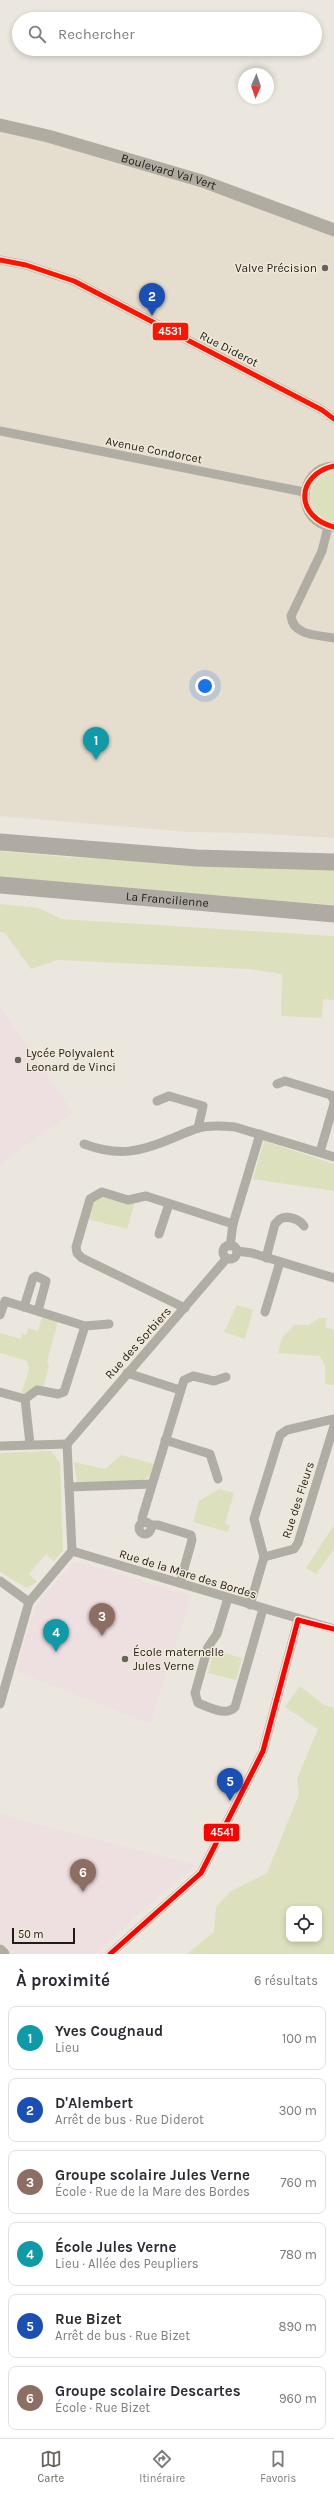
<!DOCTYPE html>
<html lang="fr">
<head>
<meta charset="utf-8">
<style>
  :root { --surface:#fff; --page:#f2f2f3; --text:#2b2b33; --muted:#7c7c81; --line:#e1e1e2; --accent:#67645d }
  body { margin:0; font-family:Karla,sans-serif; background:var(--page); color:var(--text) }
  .controls { position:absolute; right:12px; bottom:12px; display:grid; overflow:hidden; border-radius:8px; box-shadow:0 2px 6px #0003 }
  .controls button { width:36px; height:36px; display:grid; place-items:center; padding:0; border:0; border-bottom:1px solid var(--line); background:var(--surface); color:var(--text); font:20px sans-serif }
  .compass { position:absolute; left:238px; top:68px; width:36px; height:36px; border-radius:50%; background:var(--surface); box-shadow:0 2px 6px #0003; rotate:182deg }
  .scale { position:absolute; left:12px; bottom:10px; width:63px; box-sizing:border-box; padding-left:4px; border:2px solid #201d18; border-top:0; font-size:11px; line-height:14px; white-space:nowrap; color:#201d18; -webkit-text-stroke:3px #f0e9d9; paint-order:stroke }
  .you { position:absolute; left:205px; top:686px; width:14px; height:14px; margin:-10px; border:3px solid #fff; border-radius:50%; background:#1a73e8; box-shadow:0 0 0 6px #1a73e833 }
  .badge { display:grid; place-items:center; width:26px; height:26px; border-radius:50%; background:var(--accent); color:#fff; font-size:13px; font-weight:700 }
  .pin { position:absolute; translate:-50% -33px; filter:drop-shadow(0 1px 2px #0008) }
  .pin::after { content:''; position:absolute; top:21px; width:14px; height:12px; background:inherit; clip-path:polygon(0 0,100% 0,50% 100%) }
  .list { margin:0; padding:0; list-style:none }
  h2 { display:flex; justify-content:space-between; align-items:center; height:52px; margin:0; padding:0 16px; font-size:17px }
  h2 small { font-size:13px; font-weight:400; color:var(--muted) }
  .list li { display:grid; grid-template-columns:26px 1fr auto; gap:12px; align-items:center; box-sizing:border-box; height:64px; margin:0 8px 8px; padding:0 8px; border:1px solid var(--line); border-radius:8px }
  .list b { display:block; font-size:15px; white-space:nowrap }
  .list p { margin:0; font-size:13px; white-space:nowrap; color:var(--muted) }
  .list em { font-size:13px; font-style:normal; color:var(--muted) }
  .icon { flex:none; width:22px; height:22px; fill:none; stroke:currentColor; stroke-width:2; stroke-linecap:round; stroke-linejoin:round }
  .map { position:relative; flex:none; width:334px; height:1954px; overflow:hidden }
  .search { position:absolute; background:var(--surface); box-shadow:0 2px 6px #0003; left:12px; right:12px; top:12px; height:44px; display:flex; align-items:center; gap:10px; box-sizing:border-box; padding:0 14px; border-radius:22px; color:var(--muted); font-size:15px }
  .sheet { height:484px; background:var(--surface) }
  nav { display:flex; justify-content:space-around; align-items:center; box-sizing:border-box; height:56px; border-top:1px solid var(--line); background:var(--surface); font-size:11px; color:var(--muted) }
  nav a { display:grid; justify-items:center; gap:2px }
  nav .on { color:var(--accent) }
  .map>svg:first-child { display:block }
  .built { fill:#e5ddcd }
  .education { fill:#eedfe0 }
  .green { fill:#dde0bc; fill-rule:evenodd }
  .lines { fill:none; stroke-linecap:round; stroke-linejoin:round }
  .street { stroke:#b0ada5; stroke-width:9 }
  .secondary { stroke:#b0aca2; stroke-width:13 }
  .highway { stroke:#afaba2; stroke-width:17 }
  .bus-1-casing { stroke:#f0e9d9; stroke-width:8 }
  .bus-2-casing { stroke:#f0e9d9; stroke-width:8 }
  .bus-1 { stroke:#ff1400; stroke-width:5 }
  .bus-2 { stroke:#f00; stroke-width:5 }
  .poi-dot { fill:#67645d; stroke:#f0e9d9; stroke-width:1.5 }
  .labels { text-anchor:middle; stroke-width:3; stroke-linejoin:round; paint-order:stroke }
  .street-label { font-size:12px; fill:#201d18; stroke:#f0e9d9 }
  .poi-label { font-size:12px; fill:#201d18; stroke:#f0e9d9; text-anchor:start }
  .line-badge { stroke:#f0e9d9; stroke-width:1.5 }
  .badge-label { font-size:11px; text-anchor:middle; font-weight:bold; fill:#fff }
</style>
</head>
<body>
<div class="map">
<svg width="334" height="1954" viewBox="0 0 334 1954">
  <rect width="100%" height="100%" fill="#ebe7de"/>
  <polygon class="built" points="0,130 82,151 319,226 334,234 334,838 248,833 190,832 0,816"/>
  <g class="education">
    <polygon points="0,1007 73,1113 0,1163"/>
    <polygon points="73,1563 83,1563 191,1596 150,1724 16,1671 35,1607"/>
    <polygon points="0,1813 34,1824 196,1865 136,1916 97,1954 12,1954 0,1942"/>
  </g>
  <g class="green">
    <path d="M 334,473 L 334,521 C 320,520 313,509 311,497 C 313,484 320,473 334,473 Z"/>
    <polygon points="0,851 65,857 334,870 334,905 0,879"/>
    <polygon points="0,904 39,908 61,919 334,936 334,1000 323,999 322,1018 281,1016 282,974 249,969 57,960 31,969 5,933 0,932"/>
    <polygon points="264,1141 334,1164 334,1191 253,1179"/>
    <polygon points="102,1196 135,1202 127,1229 87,1219 92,1201"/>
    <polygon points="237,1305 253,1310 245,1339 224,1332"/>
    <polygon points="43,1313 59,1318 47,1361 49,1367 42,1391 20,1397 29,1370 27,1361 0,1353 0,1333 21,1339 22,1333 26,1335 28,1328 38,1331"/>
    <polygon points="319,1318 327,1318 325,1327 334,1330 334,1385 325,1384 325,1366 320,1356 278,1353 282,1338 294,1325 309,1325"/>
    <polygon points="51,1451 60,1463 63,1550 54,1561 46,1554 29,1574 37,1582 27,1588 0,1572 0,1453"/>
    <polygon points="121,1455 154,1464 151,1475 142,1481 77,1482 74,1462 105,1469"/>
    <polygon points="219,1489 234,1493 225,1524 230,1526 228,1532 193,1522 199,1501"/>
    <polygon points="334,1525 334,1549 316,1574 306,1568"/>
    <polygon points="214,1650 242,1658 236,1680 208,1673"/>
    <path d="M 300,1686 L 324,1705 L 334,1708 L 334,1954 L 187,1954 L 214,1932 L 216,1907 L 231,1891 L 267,1873 L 299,1794 L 297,1779 L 318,1729 L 285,1707 ZM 289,1909 L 319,1909 L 319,1939 L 289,1939 Z"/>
  </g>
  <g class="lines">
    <g class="street">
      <polyline points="0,260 26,265 74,281 322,410 334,419"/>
      <polyline points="0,431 304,492"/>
      <path d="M 328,527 L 322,551 L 291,616 C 293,636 318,635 334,638"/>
      <path d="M 333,527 C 295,525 296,467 334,466"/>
      <polyline points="277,1084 285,1081 331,1095 334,1101"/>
      <polyline points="157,1101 169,1096 203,1106 198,1128"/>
      <path d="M 84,1144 C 119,1157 140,1152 173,1138 C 181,1135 190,1130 199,1128 C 210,1125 224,1126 235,1127 L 334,1157"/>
      <polyline points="320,1152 334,1104"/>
      <polyline points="159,1234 169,1204"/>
      <circle cx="230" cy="1252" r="7"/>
      <polyline points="230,1246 233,1224 260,1134"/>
      <polyline points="237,1251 252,1253 334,1278"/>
      <path d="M 266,1258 L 275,1224 L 280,1219 C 288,1215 299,1219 304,1226"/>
      <polyline points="24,1307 33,1278 36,1276 46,1281 38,1311"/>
      <polyline points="185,1308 82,1258 77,1253 76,1247 90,1199 102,1192 128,1200 146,1196 233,1224"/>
      <polyline points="265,1312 280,1262"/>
      <polyline points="0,1315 5,1301 85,1326 64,1392 58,1394 37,1390 25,1399"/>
      <polyline points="85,1326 109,1324"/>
      <polyline points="127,1373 180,1390"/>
      <polyline points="0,1392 25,1399"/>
      <polyline points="25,1399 30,1444"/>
      <polyline points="165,1440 210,1454 218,1479"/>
      <polyline points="67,1444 227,1258"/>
      <polyline points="0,1446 67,1444"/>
      <polyline points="69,1487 152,1484"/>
      <circle cx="145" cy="1528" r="6"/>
      <polyline points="143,1523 142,1518 184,1380 193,1376 214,1381 226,1377"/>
      <polyline points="151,1525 158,1525 191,1535 192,1540 180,1583"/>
      <polyline points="72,1551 334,1629"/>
      <polyline points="264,1557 254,1519 280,1435 287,1430 334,1419"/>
      <polyline points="264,1557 294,1549 298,1543 334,1426"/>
      <polyline points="0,1581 29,1602 72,1551 67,1444"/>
      <path d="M 228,1598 L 217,1634 L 208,1647 L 195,1693 L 198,1703 C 209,1707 226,1717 235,1707 L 263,1609"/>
      <polyline points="250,1605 264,1557"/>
      <polyline points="0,1704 29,1602"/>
      <polyline points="110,1954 201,1873 263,1751 298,1620"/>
    </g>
    <g class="secondary">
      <path id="s1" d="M 0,125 L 48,136 L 202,181 L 334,230"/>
      <polyline points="0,1951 3,1954"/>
    </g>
    <g class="highway">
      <polyline points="0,842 197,858 334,862"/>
      <path id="s2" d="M 0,885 L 334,914"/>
    </g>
    <g class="bus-1-casing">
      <g id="bus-1">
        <polyline points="0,260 26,265 74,281 322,410 334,419"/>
        <path d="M 334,466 C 295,475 295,517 334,527"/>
      </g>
    </g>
    <g class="bus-2-casing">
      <g id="bus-2">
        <polyline points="298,1620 334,1629"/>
        <polyline points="110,1954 201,1873 263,1751 298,1620"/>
      </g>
    </g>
    <use href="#bus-1" class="bus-1"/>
    <use href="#bus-2" class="bus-2"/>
  </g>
  <g class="poi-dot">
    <circle cx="325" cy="268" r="4"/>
    <circle cx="18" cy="1060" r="4"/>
    <circle cx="125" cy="1659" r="4"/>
  </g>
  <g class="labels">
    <g class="street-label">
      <text dy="4" stroke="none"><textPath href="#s1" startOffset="175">Boulevard Val Vert</textPath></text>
      <text transform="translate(229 349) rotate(27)" y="4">Rue Diderot</text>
      <text transform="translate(154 450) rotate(11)" y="4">Avenue Condorcet</text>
      <text dy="4" stroke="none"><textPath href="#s2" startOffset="168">La Francilienne</textPath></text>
      <text transform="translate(138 1343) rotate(-48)" y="4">Rue des Sorbiers</text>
      <text transform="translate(298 1500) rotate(-72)" y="4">Rue des Fleurs</text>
      <text transform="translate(188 1574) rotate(17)" y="4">Rue de la Mare des Bordes</text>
    </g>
    <g class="poi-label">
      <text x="317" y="272" text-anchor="end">Valve Précision</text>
      <text x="26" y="1057">Lycée Polyvalent<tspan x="26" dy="14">Leonard de Vinci</tspan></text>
      <text x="133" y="1656">École maternelle<tspan x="133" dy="14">Jules Verne</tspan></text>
    </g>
  </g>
  <g class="line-badge">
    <rect x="152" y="322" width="37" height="19" rx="4" fill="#ff1400"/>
    <rect x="203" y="1823" width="37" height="19" rx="4" fill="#f00"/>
  </g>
  <g class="badge-label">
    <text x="170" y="335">4531</text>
    <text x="222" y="1836">4541</text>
  </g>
</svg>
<div class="controls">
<button><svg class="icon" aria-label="locate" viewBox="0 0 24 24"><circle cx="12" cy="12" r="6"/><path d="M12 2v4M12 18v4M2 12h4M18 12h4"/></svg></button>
</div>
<svg class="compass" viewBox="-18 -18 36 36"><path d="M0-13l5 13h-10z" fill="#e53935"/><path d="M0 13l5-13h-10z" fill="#7c7c81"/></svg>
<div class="scale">50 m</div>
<div class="you"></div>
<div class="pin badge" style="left:96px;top:760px;background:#0f9aa8">1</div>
<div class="pin badge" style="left:152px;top:316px;background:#1a4fb4">2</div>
<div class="pin badge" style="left:102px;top:1636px;background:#8d6e63">3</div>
<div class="pin badge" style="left:56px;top:1652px;background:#0f9aa8">4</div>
<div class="pin badge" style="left:230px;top:1801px;background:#1a4fb4">5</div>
<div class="pin badge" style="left:83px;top:1892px;background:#8d6e63">6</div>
<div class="search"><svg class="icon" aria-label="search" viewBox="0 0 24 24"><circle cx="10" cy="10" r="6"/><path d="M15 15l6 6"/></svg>Rechercher</div>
</div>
<section class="sheet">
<h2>À proximité<small>6 résultats</small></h2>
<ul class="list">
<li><span class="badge" style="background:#0f9aa8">1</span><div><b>Yves Cougnaud</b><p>Lieu</p></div><em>100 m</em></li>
<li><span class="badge" style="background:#1a4fb4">2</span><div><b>D'Alembert</b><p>Arrêt de bus · Rue Diderot</p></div><em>300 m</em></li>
<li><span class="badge" style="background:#8d6e63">3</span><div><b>Groupe scolaire Jules Verne</b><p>École · Rue de la Mare des Bordes</p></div><em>760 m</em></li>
<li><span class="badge" style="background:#0f9aa8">4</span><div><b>École Jules Verne</b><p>Lieu · Allée des Peupliers</p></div><em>780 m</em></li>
<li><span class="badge" style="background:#1a4fb4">5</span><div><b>Rue Bizet</b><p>Arrêt de bus · Rue Bizet</p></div><em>890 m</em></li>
<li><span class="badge" style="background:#8d6e63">6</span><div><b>Groupe scolaire Descartes</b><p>École · Rue Bizet</p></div><em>960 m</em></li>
</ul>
</section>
<nav>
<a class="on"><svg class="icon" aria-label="map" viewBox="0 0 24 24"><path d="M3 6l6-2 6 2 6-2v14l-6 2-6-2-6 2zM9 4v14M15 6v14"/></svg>Carte</a>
<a><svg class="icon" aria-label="directions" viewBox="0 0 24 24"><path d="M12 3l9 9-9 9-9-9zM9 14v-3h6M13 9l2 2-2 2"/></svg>Itinéraire</a>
<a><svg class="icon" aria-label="saved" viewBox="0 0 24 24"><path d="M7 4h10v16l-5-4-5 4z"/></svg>Favoris</a>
</nav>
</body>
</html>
